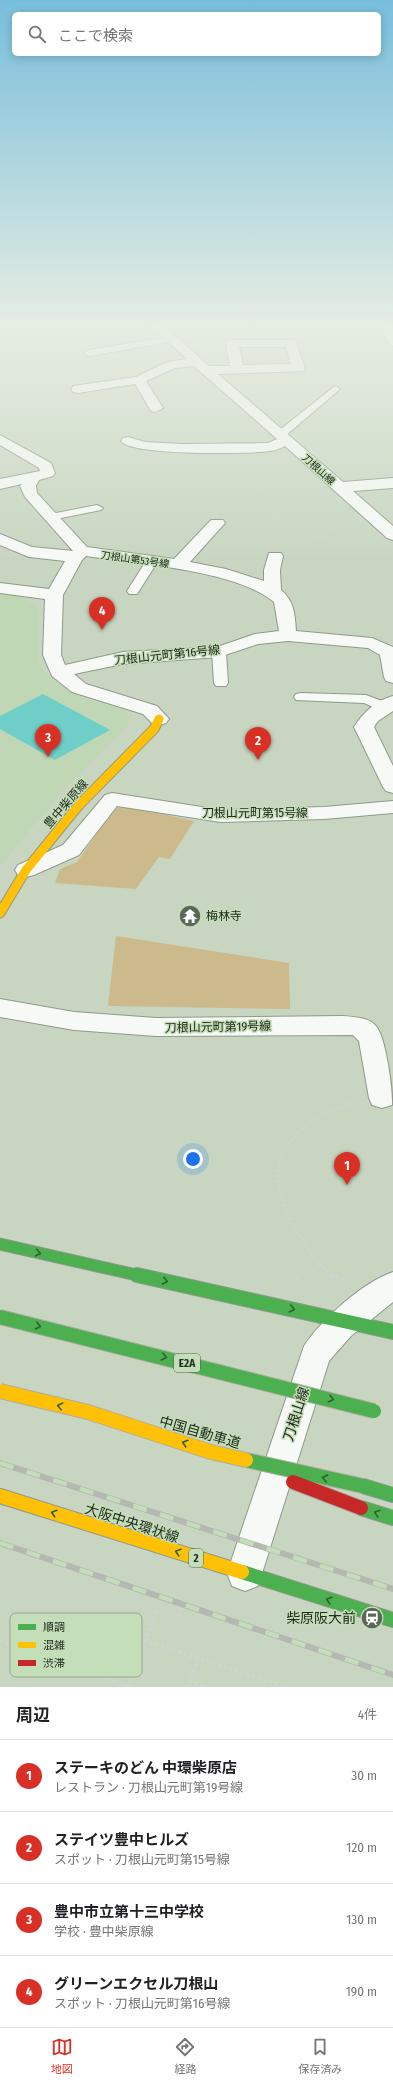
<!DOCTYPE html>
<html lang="ja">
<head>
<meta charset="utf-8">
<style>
  :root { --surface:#fff; --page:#f6f6f6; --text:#202124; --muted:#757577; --line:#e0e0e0; --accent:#d93025 }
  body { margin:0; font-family:"Fira Sans Condensed","Noto Sans JP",sans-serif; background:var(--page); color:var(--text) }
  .you { position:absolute; left:193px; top:1159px; width:14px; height:14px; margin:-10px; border:3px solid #fff; border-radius:50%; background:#1a73e8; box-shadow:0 0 0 6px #1a73e833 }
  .badge { display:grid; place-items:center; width:26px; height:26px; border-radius:50%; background:var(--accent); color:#fff; font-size:13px; font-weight:700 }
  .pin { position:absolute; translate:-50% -33px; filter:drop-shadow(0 1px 2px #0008) }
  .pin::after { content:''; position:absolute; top:21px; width:14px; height:12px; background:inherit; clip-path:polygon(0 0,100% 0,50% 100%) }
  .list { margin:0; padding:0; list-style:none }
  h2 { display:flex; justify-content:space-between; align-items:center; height:52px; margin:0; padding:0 16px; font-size:17px }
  h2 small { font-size:13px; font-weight:400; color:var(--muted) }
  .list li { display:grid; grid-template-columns:26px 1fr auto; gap:12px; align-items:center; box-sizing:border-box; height:72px; padding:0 16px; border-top:1px solid var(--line) }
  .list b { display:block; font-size:15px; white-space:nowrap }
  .list p { margin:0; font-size:13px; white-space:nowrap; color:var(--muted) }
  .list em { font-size:13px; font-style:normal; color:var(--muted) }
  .icon { flex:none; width:22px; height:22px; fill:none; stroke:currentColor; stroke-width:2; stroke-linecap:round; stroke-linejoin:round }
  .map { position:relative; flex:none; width:393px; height:1687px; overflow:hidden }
  .search { position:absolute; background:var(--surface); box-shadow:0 2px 10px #0003; left:12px; right:12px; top:12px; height:44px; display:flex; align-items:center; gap:10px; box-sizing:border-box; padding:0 14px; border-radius:6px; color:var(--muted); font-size:15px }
  .sheet { height:340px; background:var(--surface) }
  nav { display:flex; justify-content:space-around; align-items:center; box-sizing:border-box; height:56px; border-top:1px solid var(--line); background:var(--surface); font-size:11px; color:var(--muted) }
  nav a { display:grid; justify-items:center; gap:2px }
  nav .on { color:var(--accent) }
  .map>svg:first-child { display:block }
  .built { fill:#bfd7b5 }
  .green { fill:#ccba8c }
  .water { fill:#70cec9 }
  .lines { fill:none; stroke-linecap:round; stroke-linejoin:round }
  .lane-casing { stroke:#8f9a8a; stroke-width:2 }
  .street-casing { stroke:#8f9a8a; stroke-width:2 }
  .fast-far1-casing { stroke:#8f9a8a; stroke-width:13 }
  .fast-casing { stroke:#8f9a8a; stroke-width:16 }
  .slow-far1-casing { stroke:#8f9a8a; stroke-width:11 }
  .slow-casing { stroke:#8f9a8a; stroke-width:16 }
  .path-far3 { stroke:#d0d4cf; stroke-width:1.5; stroke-dasharray:1 1; stroke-linecap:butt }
  .path-far2 { stroke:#d0d4cf; stroke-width:2; stroke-dasharray:1.5 1.5; stroke-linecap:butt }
  .path-far1 { stroke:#d0d4cf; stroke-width:3; stroke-dasharray:2.5 2.5; stroke-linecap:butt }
  .path { stroke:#d0d4cf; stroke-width:4; stroke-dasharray:3 3; stroke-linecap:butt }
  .lane { fill:#f7f9f6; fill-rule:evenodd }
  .street { fill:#f7f9f6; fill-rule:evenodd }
  .fast-far1 { stroke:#4caf50; stroke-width:11 }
  .fast { stroke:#4caf50; stroke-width:14 }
  .slow-far1 { stroke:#ffc107; stroke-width:9 }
  .slow { stroke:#ffc107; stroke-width:14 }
  .rail-casing { stroke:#b4b7b2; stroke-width:6 }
  .rail { stroke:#c4deb9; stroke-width:4.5; stroke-dasharray:14; stroke-linecap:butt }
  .fast-bridge-casing { stroke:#aeaca1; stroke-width:16; stroke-linecap:butt }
  .slow-bridge-casing { stroke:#aeaca1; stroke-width:16; stroke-linecap:butt }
  .jam-bridge-casing { stroke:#aeaca1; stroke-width:16; stroke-linecap:butt }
  .fast-bridge { stroke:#4caf50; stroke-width:14 }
  .slow-bridge { stroke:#ffc107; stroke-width:14 }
  .jam-bridge { stroke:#c62828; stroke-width:14 }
  .oneway { stroke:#336032 }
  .labels { text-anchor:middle; stroke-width:3; stroke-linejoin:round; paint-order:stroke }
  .far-street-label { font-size:10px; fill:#222c1e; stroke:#c4deb9 }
  .shield { fill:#c4deb9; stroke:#53614c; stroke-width:1 }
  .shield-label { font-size:11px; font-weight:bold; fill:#222c1e }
  .street-label { font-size:12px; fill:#222c1e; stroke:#c4deb9 }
  .poi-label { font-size:12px; fill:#222c1e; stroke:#c4deb9; text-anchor:start }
  .near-street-label { font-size:14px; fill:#222c1e; stroke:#c4deb9 }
  .near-poi-label { font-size:14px; fill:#222c1e; stroke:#c4deb9; text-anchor:end }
  .key { fill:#c4deb9; stroke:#93a98a; stroke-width:1 }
  .key-label { font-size:11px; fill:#222c1e }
</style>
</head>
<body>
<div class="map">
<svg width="393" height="1687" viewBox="0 0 393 1687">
  <rect width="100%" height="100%" fill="#c8d6c1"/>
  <polygon class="built" points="0,592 13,594 26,599 39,608 37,655 42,670 63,688 91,701 128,712 128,725 64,789 0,866"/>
  <g class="green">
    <polygon points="126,806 194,821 170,859 159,857 136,889 55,883 60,869 77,862 114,809"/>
    <polygon points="116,936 289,963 290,1009 108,1006"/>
  </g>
  <polygon class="water" points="43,694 110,730 55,760 0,729 0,716"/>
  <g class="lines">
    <g class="lane-casing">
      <g id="lane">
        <polygon points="172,336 176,339 175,341 89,356 84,353 89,350"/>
        <polygon points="335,386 340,389 338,391 285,436 277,436 276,434 277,432"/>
        <polygon points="97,505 103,508 101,510 51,520 45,517 51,514"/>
        <polygon points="152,557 158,561 139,591 137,594 129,594 127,591 148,558"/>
        <polygon points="219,648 226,652 228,683 226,686 216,686 214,683 212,652"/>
        <polygon points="301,693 366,695 390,704 392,707 390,710 380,710 364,703 296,700 294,697 296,694"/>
      </g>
    </g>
    <g class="street-casing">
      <g id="street">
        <path d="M 149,324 L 162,324 L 209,366 L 230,366 L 226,343 L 228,340 L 295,340 L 305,368 L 304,371 L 218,374 L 343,482 L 393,478 L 393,488 L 353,491 L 393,526 L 393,540 L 387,538 L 285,446 C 280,448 275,451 270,451 C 249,454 131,456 121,441 L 123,438 L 128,437 L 145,442 L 181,444 L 268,443 L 277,439 L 194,366 L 175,368 L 146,381 L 163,408 L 156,412 L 151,411 L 135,384 L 78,393 L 73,392 L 71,389 L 73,386 L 136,377 L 167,362 L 187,359 ZM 239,347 L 286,347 L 291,364 L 243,365 Z"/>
        <polygon points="381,324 393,324 393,346 387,342"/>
        <path d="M 0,435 L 51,463 L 55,473 L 53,476 L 39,480 L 36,486 L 37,493 L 87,547 L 174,559 L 211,520 L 223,520 L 225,523 L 190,562 L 226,569 L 264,581 L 264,570 L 269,553 L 281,553 L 283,556 L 280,570 L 281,590 C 294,601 295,614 296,631 L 372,638 L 393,647 L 393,683 L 386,681 L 384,677 L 380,655 L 368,648 L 288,641 L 258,644 L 219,657 L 123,664 L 74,674 L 86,684 L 157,706 L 169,719 L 166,723 L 159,725 L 152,723 L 143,714 L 72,692 L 52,676 L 43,655 L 45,599 L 0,593 L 0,583 L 49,589 L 65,561 L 29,557 L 0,545 L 0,534 L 32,547 L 73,551 L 25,497 L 20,486 L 22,484 L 0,489 L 0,479 L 40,471 L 39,468 L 0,445 ZM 86,556 C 137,564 236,570 274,602 L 279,631 L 255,634 L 217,647 L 123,652 L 65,665 L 61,655 L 63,595 L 82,560 Z"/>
        <path d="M 393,696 L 393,711 L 378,721 L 374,727 L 393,766 L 393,793 L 386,791 L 383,787 L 354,727 C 363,713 376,700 393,696 Z"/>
        <polygon points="112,793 221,810 324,807 393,801 393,813 324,819 221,822 117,806 79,855 34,875 26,877 18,875 15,870 18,865 63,845 105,795"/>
        <path d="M 0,999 L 74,1012 L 156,1018 L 343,1016 C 353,1017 368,1017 375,1025 C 386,1035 393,1092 392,1105 L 382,1108 L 372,1105 L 369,1098 L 359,1041 L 353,1035 L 156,1036 L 74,1030 L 0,1017 Z"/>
        <path d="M 393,1272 L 393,1302 L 351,1336 L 329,1361 L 258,1586 L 245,1591 L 232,1586 L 227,1573 L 304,1346 C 321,1320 363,1282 393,1272 Z"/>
      </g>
    </g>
    <g class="fast-far1-casing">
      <polyline id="fast-far1" points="0,1244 141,1276"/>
    </g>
    <g class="fast-casing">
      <g id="fast">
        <polyline points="137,1275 393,1332"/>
        <polyline points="363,1486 393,1495"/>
        <polyline points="361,1508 393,1518"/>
        <polyline points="242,1572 393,1620"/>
      </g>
    </g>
    <g class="slow-far1-casing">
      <polyline id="slow-far1" points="0,913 26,870 79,805 154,729 159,719"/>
    </g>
    <g class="slow-casing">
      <polyline id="slow" points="0,1496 242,1572"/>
    </g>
    <g class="path-far3">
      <polyline points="348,377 386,361"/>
      <polyline points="356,388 393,389"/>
      <polyline points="260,486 258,482 262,468"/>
    </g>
    <g class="path-far2">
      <polyline points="260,485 279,520 276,537"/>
      <polyline points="297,549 347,523"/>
    </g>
    <g class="path-far1">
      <polyline points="299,1276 300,1273 316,1270 322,1265"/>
      <path d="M 332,1276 C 317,1264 306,1246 296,1230 C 255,1162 287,1127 353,1102"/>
    </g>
    <g class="path">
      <polyline points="330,1275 347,1280"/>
      <polyline points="297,1280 299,1275"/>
      <polyline points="178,1616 181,1608"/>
      <polyline points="0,1640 129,1687"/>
      <polyline points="144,1640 284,1687"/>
      <polyline points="198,1658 190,1682 203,1687"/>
      <polyline points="128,1687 157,1609"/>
    </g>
    <use href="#lane" class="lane"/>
    <use href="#street" class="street"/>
    <use href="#fast-far1" class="fast-far1"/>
    <use href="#fast" class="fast"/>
    <use href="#slow-far1" class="slow-far1"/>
    <use href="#slow" class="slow"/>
    <g class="rail-casing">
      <g id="rail">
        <polyline points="0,1463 393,1589"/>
        <polyline points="0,1543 393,1675"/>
      </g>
    </g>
    <use href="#rail" class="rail"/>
    <g class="fast-bridge-casing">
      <g id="fast-bridge">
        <polyline points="0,1317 374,1411"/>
        <polyline points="246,1460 363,1486"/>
      </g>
    </g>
    <g class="slow-bridge-casing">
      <polyline id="slow-bridge" points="0,1391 88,1412 211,1452 246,1460"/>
    </g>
    <g class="jam-bridge-casing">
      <polyline id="jam-bridge" points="293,1482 361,1508"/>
    </g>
    <use href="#fast-bridge" class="fast-bridge"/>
    <use href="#slow-bridge" class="slow-bridge"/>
    <use href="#jam-bridge" class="jam-bridge"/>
  </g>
  <defs><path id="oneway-chevron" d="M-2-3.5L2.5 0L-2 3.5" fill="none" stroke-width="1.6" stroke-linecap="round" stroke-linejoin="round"/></defs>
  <g class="oneway">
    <use href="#oneway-chevron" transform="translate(38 1253) rotate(12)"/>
    <use href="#oneway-chevron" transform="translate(165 1281) rotate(12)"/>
    <use href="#oneway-chevron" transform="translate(292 1309) rotate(13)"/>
    <use href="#oneway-chevron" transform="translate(38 1326) rotate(13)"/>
    <use href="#oneway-chevron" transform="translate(164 1357) rotate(14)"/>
    <use href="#oneway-chevron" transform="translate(331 1399) rotate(14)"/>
    <use href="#oneway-chevron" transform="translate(60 1406) rotate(-167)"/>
    <use href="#oneway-chevron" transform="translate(185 1443) rotate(-162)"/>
    <use href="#oneway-chevron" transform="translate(325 1478) rotate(-167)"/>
    <use href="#oneway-chevron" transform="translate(54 1513) rotate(-162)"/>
    <use href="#oneway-chevron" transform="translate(377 1513) rotate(-161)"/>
    <use href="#oneway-chevron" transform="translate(178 1552) rotate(-162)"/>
    <use href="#oneway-chevron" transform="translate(329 1600) rotate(-163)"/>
  </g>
  <linearGradient id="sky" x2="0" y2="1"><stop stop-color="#78bedc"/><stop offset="0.58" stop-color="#e6ede3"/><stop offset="1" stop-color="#e6ede3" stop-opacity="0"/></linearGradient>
  <rect width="393" height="560" fill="url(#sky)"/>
  <defs>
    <g id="temple-disc" transform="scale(1.15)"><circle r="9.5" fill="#5c6857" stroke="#c4deb9"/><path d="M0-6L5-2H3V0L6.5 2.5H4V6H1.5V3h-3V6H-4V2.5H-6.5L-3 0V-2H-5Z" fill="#fff"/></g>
    <g id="station-disc" transform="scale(1.15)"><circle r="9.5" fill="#5c6857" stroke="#c4deb9"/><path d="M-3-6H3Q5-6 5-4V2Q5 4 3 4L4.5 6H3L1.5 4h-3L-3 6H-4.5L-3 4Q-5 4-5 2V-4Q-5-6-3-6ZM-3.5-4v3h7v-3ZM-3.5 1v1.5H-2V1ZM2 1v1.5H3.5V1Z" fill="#fff"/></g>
  </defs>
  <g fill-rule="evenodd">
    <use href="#temple-disc" x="190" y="916"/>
    <use href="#station-disc" x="372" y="1618"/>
  </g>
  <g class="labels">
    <g class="far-street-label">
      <text transform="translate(319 469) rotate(42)" y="4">刀根山線</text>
      <text transform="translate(135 559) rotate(8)" y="4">刀根山第53号線</text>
    </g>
    <g class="shield">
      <rect x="174" y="1354" width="26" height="18" rx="3"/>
      <rect x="189" y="1549" width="14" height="18" rx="3"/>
    </g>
    <g class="shield-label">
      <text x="187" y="1367">E2A</text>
      <text x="196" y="1562">2</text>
    </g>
    <g class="street-label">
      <text transform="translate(167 655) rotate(-6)" y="4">刀根山元町第16号線</text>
      <text transform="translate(66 804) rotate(-49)" y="4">豊中柴原線</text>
      <text x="255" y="817">刀根山元町第15号線</text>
      <text transform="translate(218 1027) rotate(-1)" y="4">刀根山元町第19号線</text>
    </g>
    <g class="poi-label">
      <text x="206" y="920">梅林寺</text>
    </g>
    <g class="near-street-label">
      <text transform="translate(296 1414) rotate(-72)" y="5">刀根山線</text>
      <text transform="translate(200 1432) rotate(16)" y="5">中国自動車道</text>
      <text transform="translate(132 1523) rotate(18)" y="5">大阪中央環状線</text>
    </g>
    <g class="near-poi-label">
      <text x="356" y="1623">柴原阪大前</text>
    </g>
  </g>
  <rect x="10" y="1613" width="132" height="64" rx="6" class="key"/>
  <rect x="18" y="1624" width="18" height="6" fill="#4caf50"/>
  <rect x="18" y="1642" width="18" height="6" fill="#ffc107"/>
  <rect x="18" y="1660" width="18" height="6" fill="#c62828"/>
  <g class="key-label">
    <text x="43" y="1631">順調</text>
    <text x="43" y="1649">混雑</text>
    <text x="43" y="1667">渋滞</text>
  </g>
</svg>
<div class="you"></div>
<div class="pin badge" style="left:347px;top:1185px">1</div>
<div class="pin badge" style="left:258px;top:760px">2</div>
<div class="pin badge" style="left:48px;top:757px">3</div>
<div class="pin badge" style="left:102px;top:630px">4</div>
<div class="search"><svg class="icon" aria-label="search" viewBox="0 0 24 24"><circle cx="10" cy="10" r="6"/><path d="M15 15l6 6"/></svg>ここで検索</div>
</div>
<section class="sheet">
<h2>周辺<small>4件</small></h2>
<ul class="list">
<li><span class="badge">1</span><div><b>ステーキのどん 中環柴原店</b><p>レストラン · 刀根山元町第19号線</p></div><em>30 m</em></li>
<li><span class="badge">2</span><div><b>ステイツ豊中ヒルズ</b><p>スポット · 刀根山元町第15号線</p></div><em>120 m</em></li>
<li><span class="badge">3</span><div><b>豊中市立第十三中学校</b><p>学校 · 豊中柴原線</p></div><em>130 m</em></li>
<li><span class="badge">4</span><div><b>グリーンエクセル刀根山</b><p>スポット · 刀根山元町第16号線</p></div><em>190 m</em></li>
</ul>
</section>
<nav>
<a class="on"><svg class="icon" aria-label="map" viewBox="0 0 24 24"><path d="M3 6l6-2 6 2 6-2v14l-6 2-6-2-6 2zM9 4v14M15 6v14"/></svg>地図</a>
<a><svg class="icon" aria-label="directions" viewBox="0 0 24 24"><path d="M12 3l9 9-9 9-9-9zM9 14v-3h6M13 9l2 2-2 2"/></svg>経路</a>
<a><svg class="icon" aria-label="saved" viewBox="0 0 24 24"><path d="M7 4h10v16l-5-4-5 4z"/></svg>保存済み</a>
</nav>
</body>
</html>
